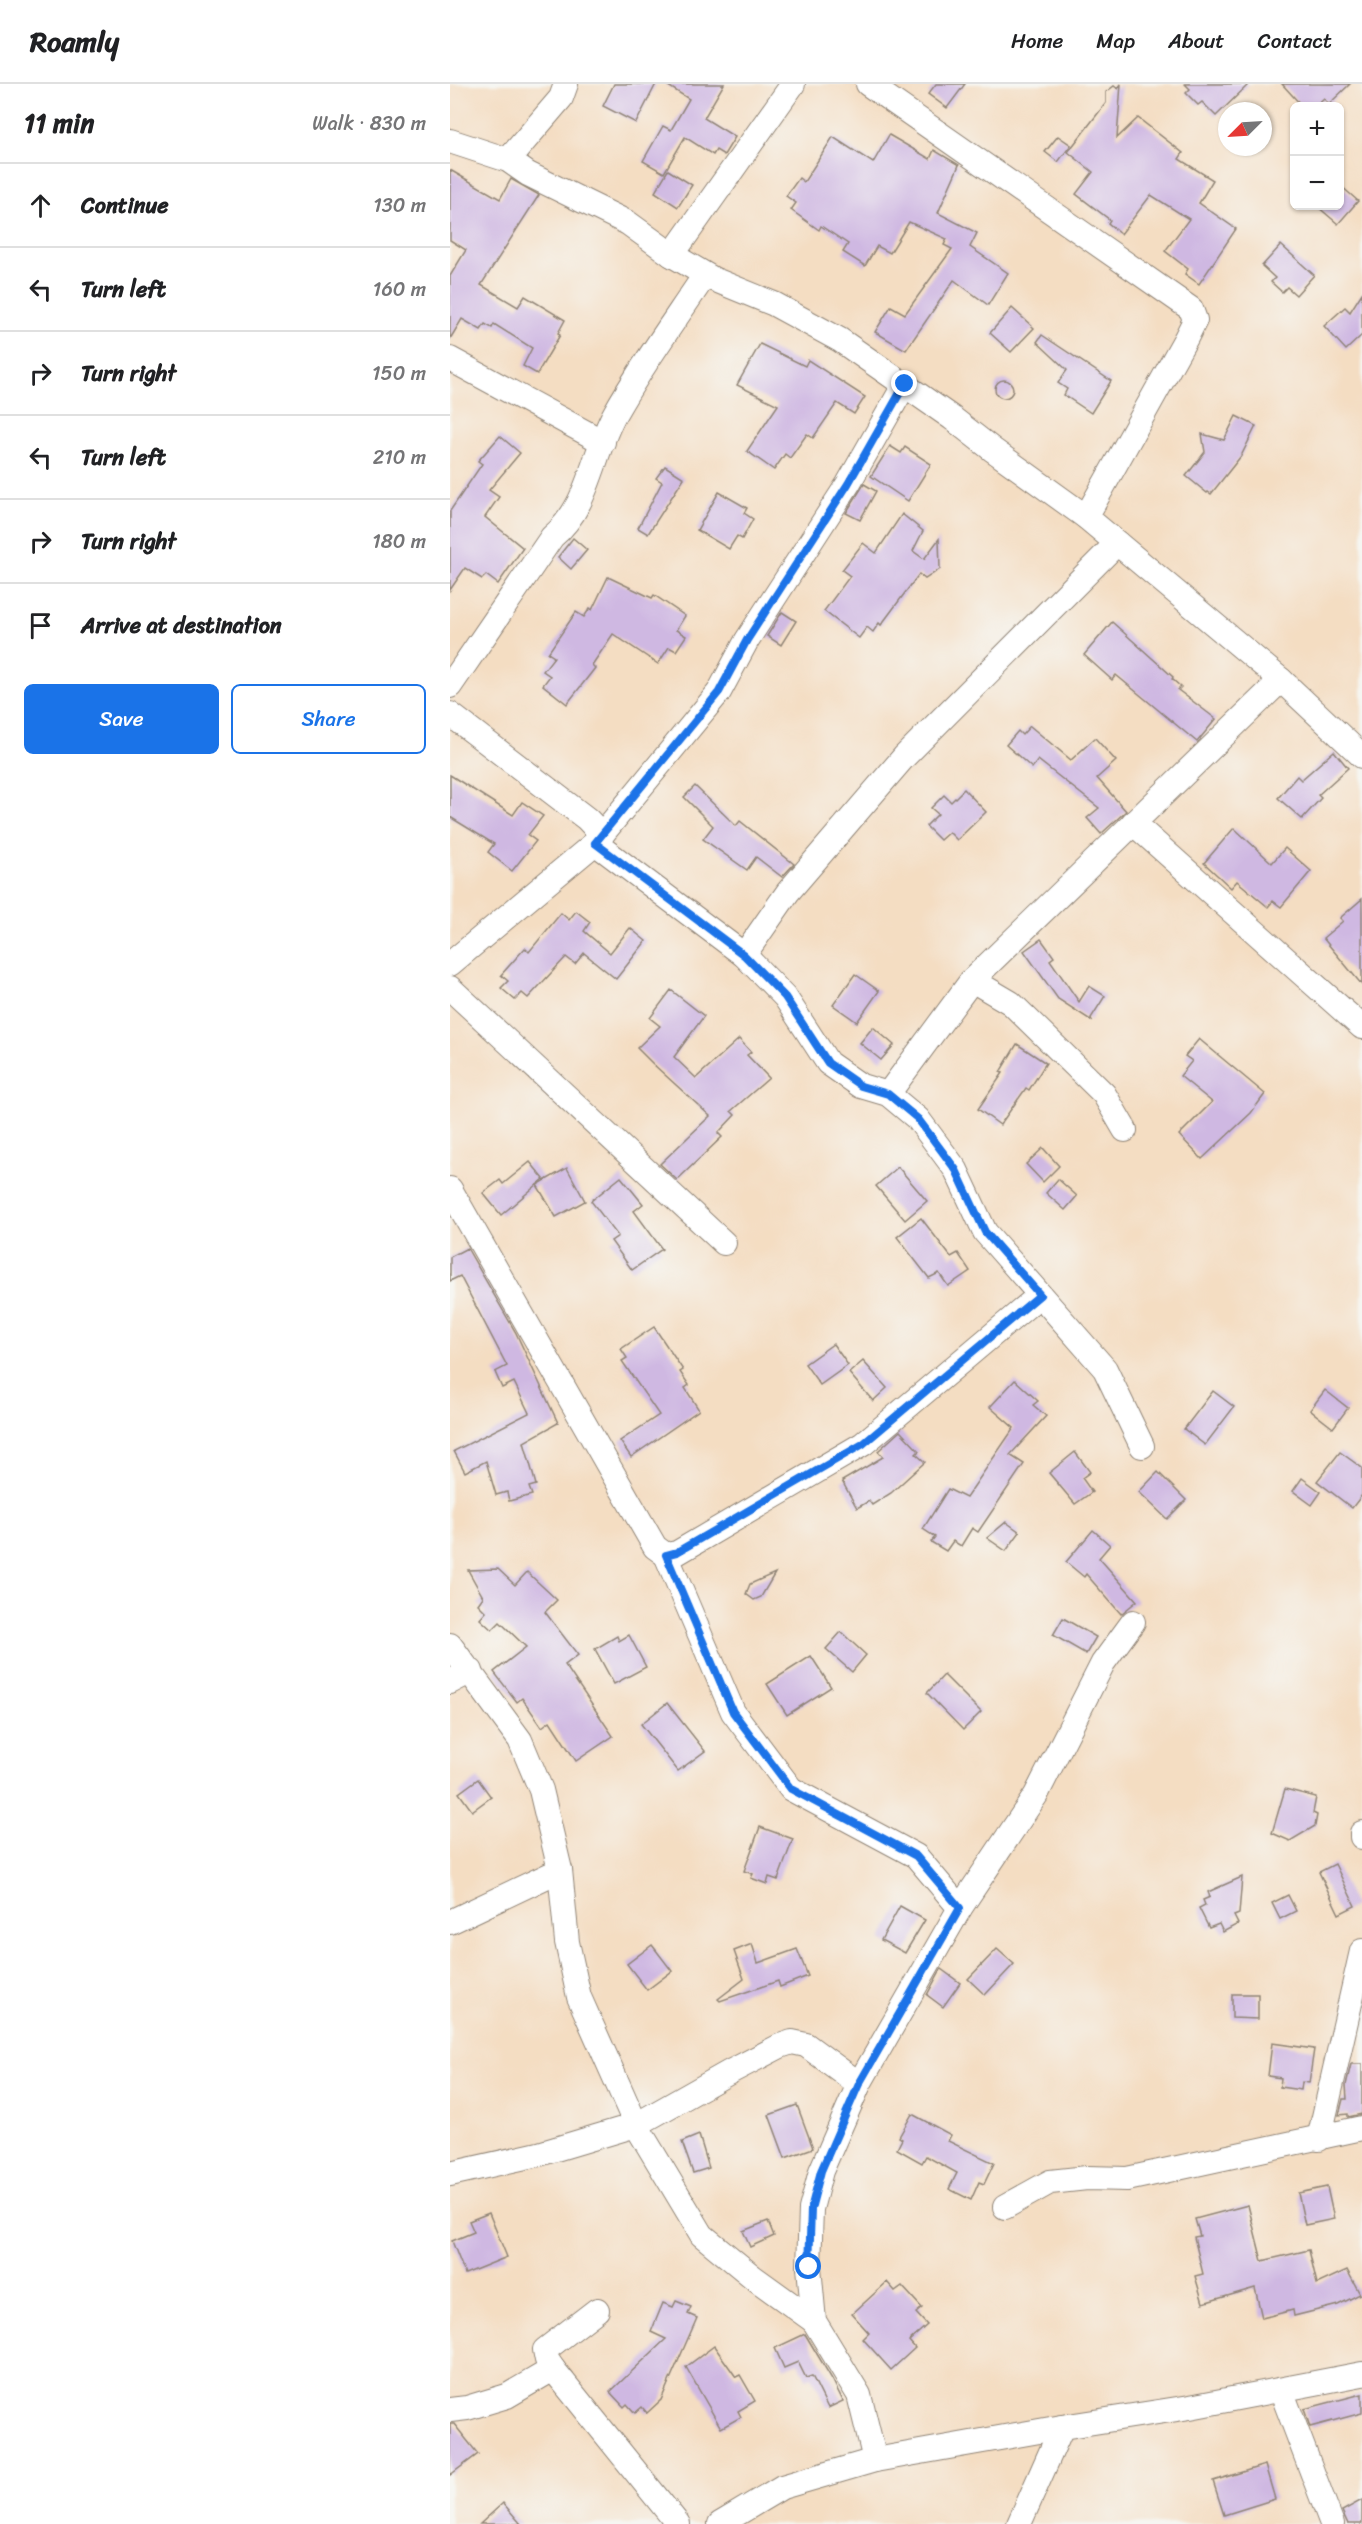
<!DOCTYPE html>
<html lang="en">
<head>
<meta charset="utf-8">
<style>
  :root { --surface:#fff; --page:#f2f2f2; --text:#202124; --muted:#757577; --line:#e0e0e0; --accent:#1a73e8 }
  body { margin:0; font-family:Sriracha,sans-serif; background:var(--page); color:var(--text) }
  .controls { position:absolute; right:18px; top:18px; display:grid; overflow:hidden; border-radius:9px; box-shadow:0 2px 4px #0004 }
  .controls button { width:54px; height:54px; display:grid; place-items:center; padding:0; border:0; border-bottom:2px solid var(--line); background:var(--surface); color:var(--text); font:30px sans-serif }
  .compass { position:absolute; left:768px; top:18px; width:54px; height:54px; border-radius:50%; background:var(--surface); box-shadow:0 2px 4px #0004; rotate:246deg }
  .stop { position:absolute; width:18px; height:18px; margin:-14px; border:4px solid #1a73e8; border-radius:50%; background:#fff }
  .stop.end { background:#1a73e8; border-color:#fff; box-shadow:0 2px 6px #0008 }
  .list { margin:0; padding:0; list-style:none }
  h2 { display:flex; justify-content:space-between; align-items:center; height:78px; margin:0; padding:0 24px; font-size:26px }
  h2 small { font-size:20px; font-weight:400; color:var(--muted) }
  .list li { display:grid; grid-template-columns:39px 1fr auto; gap:18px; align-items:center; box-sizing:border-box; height:84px; padding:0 24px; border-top:2px solid var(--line) }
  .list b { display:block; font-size:22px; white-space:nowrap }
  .list em { font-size:20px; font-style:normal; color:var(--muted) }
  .actions { display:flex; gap:12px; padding:18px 24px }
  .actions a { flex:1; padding:14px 0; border:2px solid var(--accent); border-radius:9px; text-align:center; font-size:21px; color:var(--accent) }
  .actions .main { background:var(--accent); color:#fff }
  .icon { flex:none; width:33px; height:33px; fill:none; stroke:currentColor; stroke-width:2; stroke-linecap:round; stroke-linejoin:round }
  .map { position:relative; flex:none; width:912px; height:2440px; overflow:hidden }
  header { display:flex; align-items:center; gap:36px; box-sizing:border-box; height:84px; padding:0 30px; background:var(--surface); border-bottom:2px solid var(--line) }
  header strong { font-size:28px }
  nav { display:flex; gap:33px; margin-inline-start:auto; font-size:21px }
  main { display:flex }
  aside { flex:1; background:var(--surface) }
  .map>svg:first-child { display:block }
  .building { fill:#cfb8e2 }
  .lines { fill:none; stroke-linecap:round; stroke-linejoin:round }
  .street-casing { stroke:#908476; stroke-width:26 }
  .street { stroke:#fff; stroke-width:24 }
  .route { stroke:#1a73e8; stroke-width:8 }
</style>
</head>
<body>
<header>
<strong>Roamly</strong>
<nav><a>Home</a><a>Map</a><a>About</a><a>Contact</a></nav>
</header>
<main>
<aside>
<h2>11 min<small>Walk · 830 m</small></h2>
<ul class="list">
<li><svg class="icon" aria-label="ahead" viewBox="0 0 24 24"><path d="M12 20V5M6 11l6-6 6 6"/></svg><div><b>Continue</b></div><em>130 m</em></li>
<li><svg class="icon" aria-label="left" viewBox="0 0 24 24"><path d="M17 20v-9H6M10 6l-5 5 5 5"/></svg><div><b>Turn left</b></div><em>160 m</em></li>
<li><svg class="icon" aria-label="right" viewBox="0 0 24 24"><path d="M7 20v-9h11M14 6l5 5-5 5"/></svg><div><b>Turn right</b></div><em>150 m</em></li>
<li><svg class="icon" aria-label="left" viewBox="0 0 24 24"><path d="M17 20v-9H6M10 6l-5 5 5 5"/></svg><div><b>Turn left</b></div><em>210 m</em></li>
<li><svg class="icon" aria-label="right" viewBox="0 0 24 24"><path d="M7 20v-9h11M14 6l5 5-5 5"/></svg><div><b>Turn right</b></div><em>180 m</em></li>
<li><svg class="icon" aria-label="arrive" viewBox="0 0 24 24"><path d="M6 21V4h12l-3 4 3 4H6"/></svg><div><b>Arrive at destination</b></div></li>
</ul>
<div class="actions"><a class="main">Save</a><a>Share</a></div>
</aside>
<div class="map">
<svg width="912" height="2440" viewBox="0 0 912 2440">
  <rect width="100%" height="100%" fill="#f6f6f2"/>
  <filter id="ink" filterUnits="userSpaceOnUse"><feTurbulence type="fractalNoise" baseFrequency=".0167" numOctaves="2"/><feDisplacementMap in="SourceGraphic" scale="12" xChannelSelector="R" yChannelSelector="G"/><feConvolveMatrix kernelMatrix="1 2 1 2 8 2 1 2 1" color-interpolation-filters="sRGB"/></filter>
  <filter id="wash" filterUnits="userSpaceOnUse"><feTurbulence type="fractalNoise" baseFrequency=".008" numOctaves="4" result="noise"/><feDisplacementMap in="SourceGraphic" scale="24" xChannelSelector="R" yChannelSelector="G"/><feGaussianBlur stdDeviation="1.35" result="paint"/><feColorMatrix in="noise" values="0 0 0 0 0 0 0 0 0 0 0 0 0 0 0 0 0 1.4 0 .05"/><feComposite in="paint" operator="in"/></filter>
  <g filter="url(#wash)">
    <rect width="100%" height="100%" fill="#f4ddc2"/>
    <g id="blocks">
      <g class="building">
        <polygon points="164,0 206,0 186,39 153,22"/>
        <polygon points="215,0 274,0 254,34 285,53 274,71 266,66 263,71 235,53 214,89 193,77 213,42 221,46 239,15"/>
        <polygon points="486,0 515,0 497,24 478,10"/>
        <polygon points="671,0 667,54 688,34 733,69 729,75 763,96 749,119 786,145 749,200 735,190 738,185 715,167 739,135 701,111 671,150 658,139 660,136 626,110 643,88 618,68 656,19 656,8 664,2 668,5"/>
        <polygon points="735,0 799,0 766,32 752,18 748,21 736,9 740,5"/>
        <polygon points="832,0 900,0 879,20 874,15 866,22 852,22"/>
        <polygon points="439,51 480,75 484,66 509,81 488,129 527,149 520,163 558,189 538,221 504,196 456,266 425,248 441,222 455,230 502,165 494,161 497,155 459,138 440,169 427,162 415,182 393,168 398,160 371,142 369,146 341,126 346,119 336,112 349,94 354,98 383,53 423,79"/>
        <polygon points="608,52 621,61 608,78 595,68"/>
        <polygon points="0,86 50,115 61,95 89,111 31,201 68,223 75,212 115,236 108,249 110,251 87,290 73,282 82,264 44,240 42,244 35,240 31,246 12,235 0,255 0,192 16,166 0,156"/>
        <polygon points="218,86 242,101 228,123 205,108"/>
        <polygon points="890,101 908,117 888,140 867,122 890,122"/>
        <polygon points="831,161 864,191 846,211 837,203 832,208 821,198 825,194 812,182"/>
        <polygon points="912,209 912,251 896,266 874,242 895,223 900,228"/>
        <polygon points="562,224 584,244 561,268 540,249"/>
        <polygon points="592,251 661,297 641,329 614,311 617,305 608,299 617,286 587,258"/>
        <polygon points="310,260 355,282 358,276 415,313 404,330 387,319 363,354 357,350 340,374 335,370 324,386 297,367 328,321 287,301"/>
        <circle cx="554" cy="305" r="9"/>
        <polygon points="786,332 806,342 791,372 761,410 758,408 757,409 736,392 755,368 752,350 774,356"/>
        <polygon points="50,352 70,369 39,406 49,413 35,433 73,464 48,500 36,491 32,495 15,484 0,506 0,427 32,380 28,377"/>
        <polygon points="440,362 451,369 455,363 481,380 458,417 421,392"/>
        <polygon points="215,382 234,394 198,450 188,444 212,398 206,394"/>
        <polygon points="414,400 426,407 410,436 396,429"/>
        <polygon points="269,408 297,424 294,429 303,435 292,455 287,452 279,465 247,446"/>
        <polygon points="452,430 473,447 463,467 474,475 489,455 490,485 475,495 469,490 431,541 429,539 423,548 417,543 409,554 374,527 400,492 392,486 413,459 426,469"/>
        <polygon points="123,454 137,466 121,485 108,473"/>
        <polygon points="158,493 202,514 204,511 235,532 226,546 236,552 226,567 219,563 208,580 163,550 142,581 145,584 117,620 93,601 100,592 93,587 104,573 98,569 126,528 134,533 140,524 142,526"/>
        <polygon points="332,528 346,537 331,561 317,552"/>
        <polygon points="662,538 723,593 722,595 731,603 728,606 766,635 747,658 666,591 662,596 634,571"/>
        <polygon points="580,642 621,676 645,654 666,677 647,694 676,727 651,750 637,734 649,724 588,676 582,684 556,661 568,647 572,651"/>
        <polygon points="884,667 898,684 868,711 871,714 852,735 828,714 847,692 851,696"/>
        <polygon points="0,691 63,731 72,718 93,732 78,751 86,757 62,787 38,768 44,760 0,733"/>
        <polygon points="245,702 286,742 290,737 344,780 332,793 306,773 297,786 253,755 263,742 234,713"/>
        <polygon points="514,705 536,728 507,756 499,748 490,756 476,742 488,730 481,724 494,711 501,718"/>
        <polygon points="784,744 822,779 835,764 861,787 831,823 823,817 818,823 787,797 781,804 754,779"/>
        <polygon points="912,815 912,901 873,854 893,837 890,834"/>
        <polygon points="126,827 140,838 134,847 160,869 180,844 196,857 166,895 134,869 125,880 116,873 78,914 72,909 65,916 51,904 58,897 51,891 75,864 79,868 111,829 119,836"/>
        <polygon points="591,855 604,873 600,876 629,918 639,902 655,912 641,934 642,937 608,915 574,867"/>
        <polygon points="405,890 429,907 407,938 383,921"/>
        <polygon points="221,906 254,932 224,973 246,994 289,955 301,968 297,971 319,994 281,1027 285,1031 268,1049 272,1053 227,1096 210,1080 260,1032 203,980 187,964 210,942 200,934"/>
        <polygon points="423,943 444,961 431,976 410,959"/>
        <polygon points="749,955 815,1010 801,1029 752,1075 729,1051 762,1018 730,992 742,977 735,972"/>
        <polygon points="567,960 596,979 579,1006 576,1004 550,1041 528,1025 553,989 550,988"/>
        <polygon points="593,1064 609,1082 593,1098 576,1080"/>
        <polygon points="80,1078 94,1095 51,1131 33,1109 50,1096 53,1100"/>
        <polygon points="448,1083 477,1117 455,1136 426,1102"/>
        <polygon points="117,1084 135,1117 106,1133 87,1101"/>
        <polygon points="171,1093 193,1120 184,1127 212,1165 182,1186 161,1157 168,1152 141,1117"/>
        <polygon points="608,1095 627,1112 615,1126 596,1109"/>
        <polygon points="471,1134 501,1173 508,1169 520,1187 498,1202 489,1189 479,1194 447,1153"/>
        <polygon points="17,1164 66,1249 108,1339 74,1358 86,1401 79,1403 82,1411 59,1417 57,1408 46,1411 36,1377 15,1388 4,1367 79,1329 64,1298 52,1304 45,1288 57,1282 10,1192 0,1197 0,1173"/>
        <polygon points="204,1243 233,1286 230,1288 239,1301 235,1304 249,1326 181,1373 170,1357 209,1331 172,1277 177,1274 171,1265"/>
        <polygon points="383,1260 398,1281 370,1301 355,1280"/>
        <polygon points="413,1277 437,1304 423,1317 399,1289"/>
        <polygon points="565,1296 588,1317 583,1321 596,1332 560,1371 574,1380 528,1448 522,1444 511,1462 503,1457 496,1467 481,1458 485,1453 473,1445 498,1405 516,1414 564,1344 540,1323"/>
        <polygon points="875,1306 898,1324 883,1344 860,1326"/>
        <polygon points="763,1307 784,1323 755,1361 734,1345"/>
        <polygon points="450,1347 469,1367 466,1370 475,1378 441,1409 422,1421 419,1417 407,1424 392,1397 433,1373 428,1367"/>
        <polygon points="625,1368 640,1388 632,1394 642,1408 625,1420 599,1389"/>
        <polygon points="890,1368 912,1384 912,1411 902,1424 867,1397"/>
        <polygon points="708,1388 736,1416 717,1435 689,1408"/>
        <polygon points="852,1394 871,1408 862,1421 843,1407"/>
        <polygon points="556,1438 570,1448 556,1467 537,1454"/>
        <polygon points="643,1446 660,1461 649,1474 687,1517 671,1530 636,1490 634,1493 616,1478"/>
        <polygon points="48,1485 65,1501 77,1488 107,1516 95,1528 128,1571 115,1581 163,1652 126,1677 100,1637 92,1643 72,1614 67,1618 44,1588 76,1563 50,1538 42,1546 30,1535 36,1528 28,1520 33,1513 18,1486"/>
        <polygon points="325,1489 311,1513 304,1516 296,1510 300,1500"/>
        <polygon points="613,1534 646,1553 636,1570 603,1551"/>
        <polygon points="391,1548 416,1571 402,1588 376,1565"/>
        <polygon points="179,1551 196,1583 164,1600 145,1565 167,1552 169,1557"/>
        <polygon points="361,1572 381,1603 337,1631 317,1600"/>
        <polygon points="494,1591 531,1628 513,1646 477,1609"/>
        <polygon points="217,1619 255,1667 228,1687 191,1640"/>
        <polygon points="28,1695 41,1713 22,1727 9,1709"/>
        <polygon points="835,1705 866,1713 863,1729 867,1731 865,1742 840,1757 822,1749"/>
        <polygon points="310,1743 343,1755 328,1796 319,1793 317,1800 301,1794 303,1790 294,1787"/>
        <polygon points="885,1780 905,1822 889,1830 869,1788"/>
        <polygon points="792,1793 789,1830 784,1832 788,1840 773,1848 769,1840 759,1844 749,1824 755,1821 753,1816 760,1813 758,1808"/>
        <polygon points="838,1811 846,1827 830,1835 822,1819"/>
        <polygon points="450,1822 475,1836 455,1869 431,1856"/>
        <polygon points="302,1860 308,1879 347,1865 358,1892 330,1903 328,1897 270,1917 268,1915 294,1895 284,1867"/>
        <polygon points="202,1861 222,1887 197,1906 177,1880"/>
        <polygon points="547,1865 564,1880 535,1911 518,1895"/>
        <polygon points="491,1885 510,1899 493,1923 477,1911"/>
        <polygon points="782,1910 808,1910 808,1935 782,1934"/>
        <polygon points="822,1959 864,1965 859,1999 852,1998 851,2006 830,2003 831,1994 818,1992"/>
        <polygon points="901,1980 912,1980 912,2030 898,2033 898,2030 889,2031 893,2015 897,2015 896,2001"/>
        <polygon points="347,2021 363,2064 335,2074 319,2031"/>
        <polygon points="462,2030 501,2051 498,2057 544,2079 534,2100 529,2098 521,2116 499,2105 507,2089 476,2072 472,2079 447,2065 452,2055 449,2053"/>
        <polygon points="249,2051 259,2084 243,2089 232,2058"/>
        <polygon points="877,2103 884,2135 855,2141 848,2109"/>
        <polygon points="798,2121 812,2177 859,2166 867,2200 897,2186 910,2210 888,2221 844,2232 843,2226 812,2234 805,2204 753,2219 745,2192 753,2190 744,2153 750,2152 745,2135"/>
        <polygon points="39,2129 57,2173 15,2190 2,2157 24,2148 19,2137"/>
        <polygon points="318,2137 324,2152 300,2163 293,2147"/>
        <polygon points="437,2198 445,2207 452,2202 472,2224 466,2229 477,2241 459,2257 465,2264 441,2286 413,2255 419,2249 402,2230"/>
        <polygon points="226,2217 241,2223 238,2230 247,2234 211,2316 197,2329 192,2323 185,2329 177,2320 174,2323 160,2308 216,2255 201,2248 213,2219 223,2223"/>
        <polygon points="355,2250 382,2295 393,2317 378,2324 362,2292 356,2294 348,2278 334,2284 325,2264"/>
        <polygon points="264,2262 286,2293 290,2291 305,2317 288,2327 291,2333 271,2344 236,2283"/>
        <polygon points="912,2310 912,2329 860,2343 854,2325"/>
        <polygon points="0,2340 4,2340 28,2370 0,2391"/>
        <polygon points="815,2381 825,2415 774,2431 763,2397"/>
        <polygon points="912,2416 912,2440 898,2440 892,2427"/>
        <polygon points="53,2419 71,2440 30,2440"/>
      </g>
    </g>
  </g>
  <g filter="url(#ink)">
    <use href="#blocks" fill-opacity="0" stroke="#908476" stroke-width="1.5"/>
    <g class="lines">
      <g class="street-casing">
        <g id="street">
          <polyline points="418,0 741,225 745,236 736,254 636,433"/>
          <polyline points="0,57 58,76 78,90 178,139 222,171 263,195 324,220 390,256 502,334 543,366 636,433 831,596 912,672"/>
          <polyline points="58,76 111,14 116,0"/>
          <polyline points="222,171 343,0"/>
          <polyline points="0,275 153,358"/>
          <path d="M 0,602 L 102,453 C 140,422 142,370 165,329 C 192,281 225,236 255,191"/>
          <polyline points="0,630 137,735 152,751"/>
          <polyline points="683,739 912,943"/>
          <polyline points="145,759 294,871 335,913 378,979 411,1002 438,1010 468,1035 506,1086 535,1148 655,1285 692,1362"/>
          <polyline points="294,871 338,808 454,673 667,459"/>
          <polyline points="0,880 145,759 269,608 297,556 398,400 455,300"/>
          <polyline points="522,896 561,919 654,1010 675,1046"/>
          <polyline points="0,904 274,1159"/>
          <polyline points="438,1010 522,896 831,596"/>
          <polyline points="0,1105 205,1463 216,1471 227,1469 413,1360 590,1211"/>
          <polyline points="216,1471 283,1628 341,1705 466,1772 510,1824"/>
          <polyline points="0,1561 70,1656 91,1706 110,1786 117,1858 129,1913 186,2041 252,2151 303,2193 364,2237"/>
          <polyline points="0,1598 21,1587"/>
          <polyline points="912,1749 912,1753"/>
          <polyline points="0,1838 110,1786"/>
          <polyline points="869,2055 912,1867"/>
          <polyline points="0,2090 89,2070 186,2041 278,1989 330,1962 342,1958 356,1961 409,2000"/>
          <polyline points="555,2123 600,2098 637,2094 677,2095 912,2044"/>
          <polyline points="103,2285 97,2276 95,2266 147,2226"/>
          <polyline points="831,2306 882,2440"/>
          <polyline points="0,2326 17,2324 57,2312 103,2285 228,2440"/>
          <polyline points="425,2376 409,2311 364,2237 359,2183 361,2125 371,2087 409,2000 510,1824 586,1711 653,1579 683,1538"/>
          <polyline points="270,2440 332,2403 425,2376 612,2343 740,2323 912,2290"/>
          <polyline points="569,2440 612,2343"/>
        </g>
      </g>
      <use href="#street" class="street"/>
    </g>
  </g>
  <g class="lines" filter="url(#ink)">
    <polyline class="route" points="359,2183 361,2125 371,2087 409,2000 510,1824 466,1772 341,1705 283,1628 216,1471 227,1468 413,1360 590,1211 535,1148 506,1086 468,1035 438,1010 411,1002 378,979 335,913 294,871 145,759 269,608 297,556 398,400 455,300"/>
  </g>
</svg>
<div class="controls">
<button>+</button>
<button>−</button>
</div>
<svg class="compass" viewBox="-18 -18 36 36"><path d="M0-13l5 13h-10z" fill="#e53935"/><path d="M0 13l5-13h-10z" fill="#757577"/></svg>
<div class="stop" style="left:359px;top:2183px"></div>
<div class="stop end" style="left:455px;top:300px"></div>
</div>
</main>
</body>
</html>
